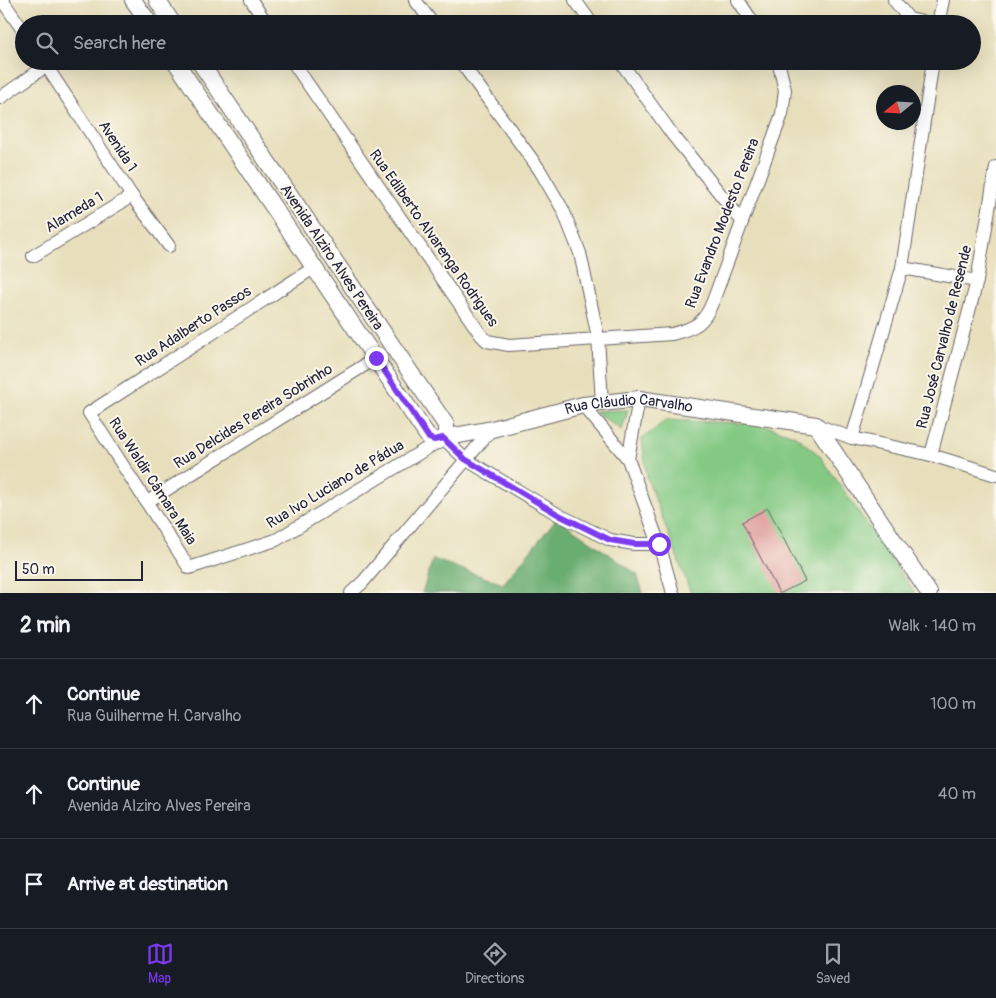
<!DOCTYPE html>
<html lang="en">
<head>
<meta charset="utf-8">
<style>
  :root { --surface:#171b24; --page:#242831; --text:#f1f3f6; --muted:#9ea1a6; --line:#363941; --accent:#7c3aed }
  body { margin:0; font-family:Pangolin,sans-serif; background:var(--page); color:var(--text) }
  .compass { position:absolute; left:876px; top:85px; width:45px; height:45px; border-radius:50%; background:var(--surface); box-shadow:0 5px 20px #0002; rotate:252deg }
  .scale { position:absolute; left:15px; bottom:12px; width:128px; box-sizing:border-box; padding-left:5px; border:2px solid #22223b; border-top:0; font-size:14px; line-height:18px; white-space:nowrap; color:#22223b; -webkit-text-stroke:4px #fbf7ec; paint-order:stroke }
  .stop { position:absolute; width:15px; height:15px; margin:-11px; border:4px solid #7c3aed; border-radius:50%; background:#fff }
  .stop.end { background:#7c3aed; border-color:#fff; box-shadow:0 1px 5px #0008 }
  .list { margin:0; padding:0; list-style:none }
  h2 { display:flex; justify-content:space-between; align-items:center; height:65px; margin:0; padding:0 20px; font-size:21px }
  h2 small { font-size:16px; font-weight:400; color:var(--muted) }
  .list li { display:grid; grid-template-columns:32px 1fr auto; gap:15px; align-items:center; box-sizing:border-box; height:90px; padding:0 20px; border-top:1px solid var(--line) }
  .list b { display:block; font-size:19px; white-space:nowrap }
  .list p { margin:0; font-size:16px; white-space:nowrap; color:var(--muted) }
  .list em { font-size:16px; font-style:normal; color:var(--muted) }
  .icon { flex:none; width:28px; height:28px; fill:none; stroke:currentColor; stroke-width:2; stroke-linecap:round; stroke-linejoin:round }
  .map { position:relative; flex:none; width:996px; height:593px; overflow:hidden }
  .search { position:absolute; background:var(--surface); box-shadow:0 5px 20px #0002; left:15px; right:15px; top:15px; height:55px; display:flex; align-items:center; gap:12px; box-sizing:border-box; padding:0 18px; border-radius:28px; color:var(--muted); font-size:19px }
  .sheet { height:335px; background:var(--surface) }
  nav { display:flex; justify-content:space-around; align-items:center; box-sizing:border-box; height:70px; border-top:1px solid var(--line); background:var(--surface); font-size:14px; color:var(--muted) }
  nav a { display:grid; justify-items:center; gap:2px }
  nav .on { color:var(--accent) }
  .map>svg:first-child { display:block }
  .green { fill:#83c983; stroke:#52765f }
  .forest { fill:#6aad71; stroke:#466856 }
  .building { fill:#de9a98 }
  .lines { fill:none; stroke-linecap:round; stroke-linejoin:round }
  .minor-casing { stroke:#676468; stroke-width:14 }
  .tertiary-casing { stroke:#676468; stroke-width:18 }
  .minor { stroke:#fff; stroke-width:12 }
  .tertiary { stroke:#fff; stroke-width:16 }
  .route { stroke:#7c3aed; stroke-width:6 }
  .labels { text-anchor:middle; stroke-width:4; stroke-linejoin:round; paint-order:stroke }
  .street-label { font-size:15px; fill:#22223b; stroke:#fbf7ec }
</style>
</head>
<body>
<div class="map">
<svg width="996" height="593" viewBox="0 0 996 593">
  <rect width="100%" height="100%" fill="#fbf7ec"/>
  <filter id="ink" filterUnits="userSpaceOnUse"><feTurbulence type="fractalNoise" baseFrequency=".02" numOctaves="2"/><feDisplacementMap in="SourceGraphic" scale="10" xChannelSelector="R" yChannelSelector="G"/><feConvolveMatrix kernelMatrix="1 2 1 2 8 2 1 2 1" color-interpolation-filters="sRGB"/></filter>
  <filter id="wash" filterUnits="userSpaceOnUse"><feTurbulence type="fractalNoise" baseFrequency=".0096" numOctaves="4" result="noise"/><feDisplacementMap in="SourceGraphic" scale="20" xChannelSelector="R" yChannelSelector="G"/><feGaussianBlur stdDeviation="1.12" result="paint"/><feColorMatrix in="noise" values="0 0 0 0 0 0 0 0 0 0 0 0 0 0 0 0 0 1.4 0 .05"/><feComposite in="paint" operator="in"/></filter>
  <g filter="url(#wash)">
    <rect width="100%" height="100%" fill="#e7dfbb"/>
    <g class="green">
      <polygon points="628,410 622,430 594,411"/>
      <polygon points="666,420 760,424 794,435 819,455 915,593 691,593 647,478 642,439"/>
    </g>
    <polygon class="forest" points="557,518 637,574 643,593 422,593 433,559 503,584"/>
    <g id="blocks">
      <polygon class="building" points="768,508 805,581 781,593 779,593 742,522"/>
    </g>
  </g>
  <g filter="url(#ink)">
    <use href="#blocks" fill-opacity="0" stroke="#676468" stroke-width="1"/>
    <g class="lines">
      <g class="minor-casing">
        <g id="minor">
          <polyline points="2,0 24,32"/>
          <polyline points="251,0 267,24"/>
          <polyline points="415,0 433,24"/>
          <polyline points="575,0 592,24"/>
          <polyline points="738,0 754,24"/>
          <polyline points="894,0 909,19 932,24"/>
          <polyline points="938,24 943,0"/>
          <polyline points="43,61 132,196 169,246"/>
          <path d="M 292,61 L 481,335 L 487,341 L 509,345 L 672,334 C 695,328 704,324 713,301 L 782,114 L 785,90 L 778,61"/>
          <polyline points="460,61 539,169 563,210 580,253 598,337 602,403"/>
          <polyline points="620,61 672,134 742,221"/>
          <polyline points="0,98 46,66"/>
          <polyline points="33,256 132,196"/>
          <polyline points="315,267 89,413 189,568 276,540 439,441"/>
          <polyline points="902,268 977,281"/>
          <polyline points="583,405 628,459 659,544 673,593"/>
          <polyline points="816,425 852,438 931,455 996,475"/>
          <polyline points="443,438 465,459 559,515 610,540 634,544 659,544"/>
          <polyline points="852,438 902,268 933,61"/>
          <polyline points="931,455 977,281 996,167"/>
          <polyline points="628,459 639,399"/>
          <polyline points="147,502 376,358"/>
          <polyline points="351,593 363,582 492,429"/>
        </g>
      </g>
      <g class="tertiary-casing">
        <g id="tertiary">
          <polyline points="133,0 150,24"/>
          <polyline points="157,0 173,24"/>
          <polyline points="175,61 429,438 439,441 446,435 446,425 199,61"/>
          <path id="s1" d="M 443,438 L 492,429 L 583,405 L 639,399 L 816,425 L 929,593"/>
        </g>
      </g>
      <use href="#minor" class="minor"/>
      <use href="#tertiary" class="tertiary"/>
    </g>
  </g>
  <g class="lines" filter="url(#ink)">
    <polyline class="route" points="376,358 429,438 434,440 443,438 465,459 559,515 610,540 634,544 659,544"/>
  </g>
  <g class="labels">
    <g class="street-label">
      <text transform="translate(118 146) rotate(57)" y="5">Avenida 1</text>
      <text transform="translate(74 212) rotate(-31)" y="5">Alameda 1</text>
      <text transform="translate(722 223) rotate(-69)" y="5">Rua Evandro Modesto Pereira</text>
      <text transform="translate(434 238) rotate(55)" y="5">Rua Edilberto Alvarenga Rodrigues</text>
      <text transform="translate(332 257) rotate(56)" y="5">Avenida Alziro Alves Pereira</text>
      <text transform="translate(193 326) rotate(-33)" y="5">Rua Adalberto Passos</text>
      <text transform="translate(944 337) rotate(-76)" y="5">Rua José Carvalho de Resende</text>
      <text dy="5" stroke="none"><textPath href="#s1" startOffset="190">Rua Cláudio Carvalho</textPath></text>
      <text transform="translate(253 416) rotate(-32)" y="5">Rua Delcides Pereira Sobrinho</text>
      <text transform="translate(153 481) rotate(57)" y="5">Rua Waldir Câmara Maia</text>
      <text transform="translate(335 484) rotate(-31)" y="5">Rua Ivo Luciano de Pádua</text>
    </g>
  </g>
</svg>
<svg class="compass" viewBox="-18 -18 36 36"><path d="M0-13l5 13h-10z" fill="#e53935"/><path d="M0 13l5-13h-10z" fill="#9ea1a6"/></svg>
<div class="scale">50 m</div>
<div class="stop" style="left:659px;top:544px"></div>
<div class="stop end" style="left:376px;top:358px"></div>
<div class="search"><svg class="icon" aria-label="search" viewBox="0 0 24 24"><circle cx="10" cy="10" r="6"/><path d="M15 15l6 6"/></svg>Search here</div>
</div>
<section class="sheet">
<h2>2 min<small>Walk · 140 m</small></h2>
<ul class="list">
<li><svg class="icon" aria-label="ahead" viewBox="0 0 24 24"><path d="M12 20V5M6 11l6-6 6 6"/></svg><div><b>Continue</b><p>Rua Guilherme H. Carvalho</p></div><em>100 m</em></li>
<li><svg class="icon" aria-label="ahead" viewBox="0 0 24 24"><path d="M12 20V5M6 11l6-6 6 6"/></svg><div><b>Continue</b><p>Avenida Alziro Alves Pereira</p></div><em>40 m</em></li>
<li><svg class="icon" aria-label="arrive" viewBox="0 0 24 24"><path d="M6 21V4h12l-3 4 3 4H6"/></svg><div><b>Arrive at destination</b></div></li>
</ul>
</section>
<nav>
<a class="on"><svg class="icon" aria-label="map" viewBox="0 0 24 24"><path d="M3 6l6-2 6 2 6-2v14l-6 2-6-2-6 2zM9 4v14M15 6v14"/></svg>Map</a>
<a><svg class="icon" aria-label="directions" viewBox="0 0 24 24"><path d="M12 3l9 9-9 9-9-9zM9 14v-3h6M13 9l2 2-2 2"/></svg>Directions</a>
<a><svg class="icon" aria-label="saved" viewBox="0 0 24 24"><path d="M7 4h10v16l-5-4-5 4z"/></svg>Saved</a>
</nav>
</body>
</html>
